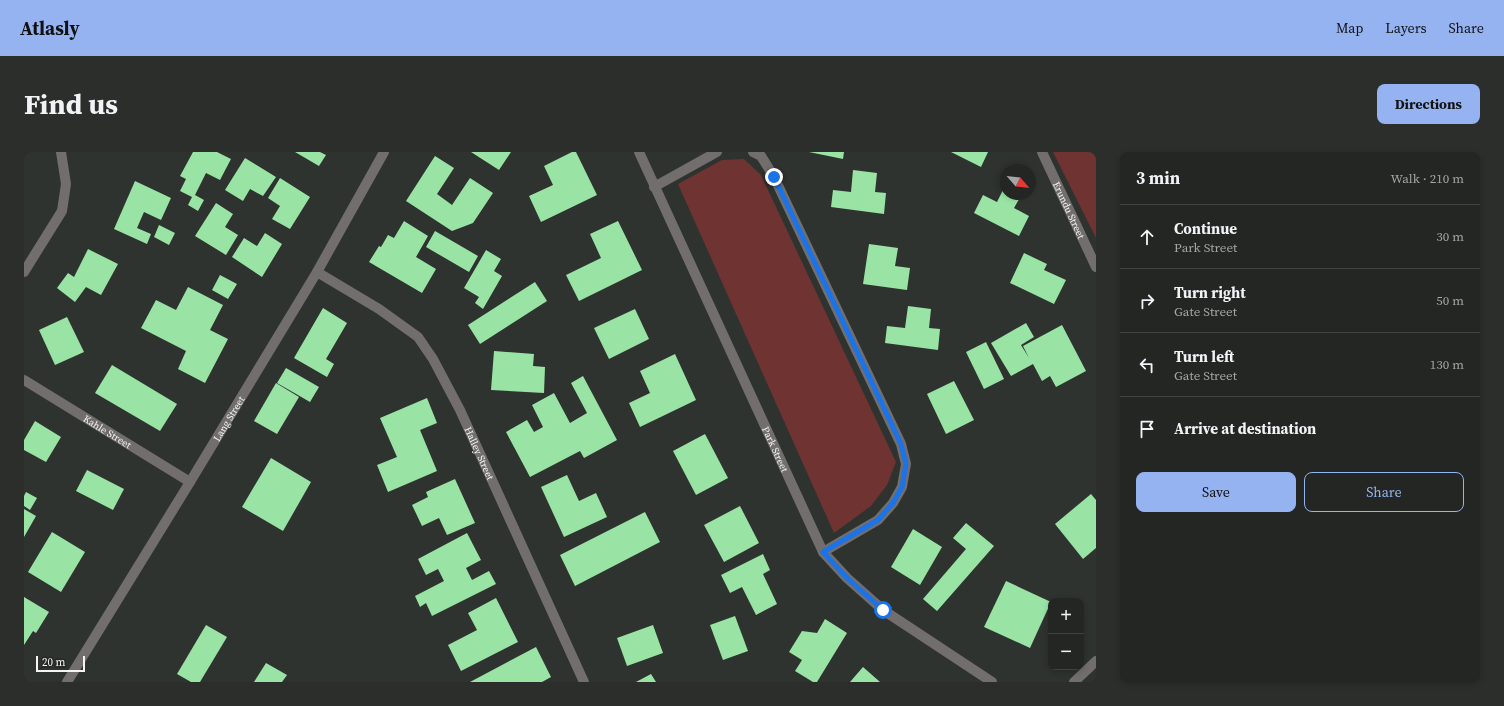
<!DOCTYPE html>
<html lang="en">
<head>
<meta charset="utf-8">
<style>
  :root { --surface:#232623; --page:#2b2e2b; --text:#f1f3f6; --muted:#a3a5a6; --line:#404341; --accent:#95b2f1 }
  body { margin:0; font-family:"Source Serif 4",serif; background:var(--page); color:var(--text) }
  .controls { position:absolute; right:12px; bottom:12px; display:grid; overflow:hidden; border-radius:8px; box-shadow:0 2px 6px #0003 }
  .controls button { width:36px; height:36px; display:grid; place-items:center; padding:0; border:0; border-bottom:1px solid var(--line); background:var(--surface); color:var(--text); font:20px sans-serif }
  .compass { position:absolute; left:976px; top:12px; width:36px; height:36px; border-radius:50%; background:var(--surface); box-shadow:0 2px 6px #0003; rotate:118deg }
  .scale { position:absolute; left:12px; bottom:10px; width:49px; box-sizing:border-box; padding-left:4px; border:2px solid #f2f5f2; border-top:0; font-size:11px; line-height:14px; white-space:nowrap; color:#f2f5f2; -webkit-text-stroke:3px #252925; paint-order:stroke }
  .stop { position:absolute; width:12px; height:12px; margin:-9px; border:3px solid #1a73e8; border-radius:50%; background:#fff }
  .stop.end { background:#1a73e8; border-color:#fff; box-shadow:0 1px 4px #0008 }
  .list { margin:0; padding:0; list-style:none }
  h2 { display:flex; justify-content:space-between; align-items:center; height:52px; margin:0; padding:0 16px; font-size:17px }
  h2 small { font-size:13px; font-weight:400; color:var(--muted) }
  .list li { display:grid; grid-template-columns:26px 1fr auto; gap:12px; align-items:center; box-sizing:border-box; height:64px; padding:0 16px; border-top:1px solid var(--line) }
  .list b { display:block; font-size:15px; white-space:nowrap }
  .list p { margin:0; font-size:13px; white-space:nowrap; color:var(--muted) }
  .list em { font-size:13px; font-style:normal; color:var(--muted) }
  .actions { display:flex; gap:8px; padding:12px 16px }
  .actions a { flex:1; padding:9px 0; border:1px solid var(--accent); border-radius:8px; text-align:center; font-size:14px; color:var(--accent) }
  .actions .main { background:var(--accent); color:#111 }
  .icon { flex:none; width:22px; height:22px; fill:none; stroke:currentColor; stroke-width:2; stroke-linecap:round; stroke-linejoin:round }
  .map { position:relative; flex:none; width:1072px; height:530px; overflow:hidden; border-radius:8px }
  header { display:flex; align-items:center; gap:24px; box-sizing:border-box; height:56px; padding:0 20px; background:var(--accent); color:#111 }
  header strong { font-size:19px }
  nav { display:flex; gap:22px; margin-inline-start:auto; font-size:14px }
  .intro { display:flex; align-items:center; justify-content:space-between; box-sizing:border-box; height:96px; padding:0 24px }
  h1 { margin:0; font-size:28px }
  .button { padding:10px 18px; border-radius:8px; background:var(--accent); color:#111; font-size:14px; font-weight:700 }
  main { display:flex; gap:24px; padding:0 24px }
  aside { flex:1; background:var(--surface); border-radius:8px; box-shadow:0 2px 6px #0003 }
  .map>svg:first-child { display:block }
  .green { fill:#6f3332 }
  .building { fill:#99e4a5 }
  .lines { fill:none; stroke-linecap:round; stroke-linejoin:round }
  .minor { stroke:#716e6d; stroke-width:10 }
  .tertiary { stroke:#716e6d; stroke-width:10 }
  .route { stroke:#1a73e8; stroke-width:5 }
  .labels { text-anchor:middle; stroke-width:4; stroke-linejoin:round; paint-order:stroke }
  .street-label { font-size:10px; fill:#f2f5f2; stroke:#252925 }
</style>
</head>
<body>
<header>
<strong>Atlasly</strong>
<nav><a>Map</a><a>Layers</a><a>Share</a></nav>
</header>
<div class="intro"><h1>Find us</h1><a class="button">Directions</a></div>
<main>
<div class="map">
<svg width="1072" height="530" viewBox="0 0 1072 530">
  <rect width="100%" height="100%" fill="#2f332f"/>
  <g class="green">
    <polygon points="1029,0 1072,0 1072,86"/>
    <polygon points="720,7 737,23 872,310 863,333 847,354 810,381 654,32 698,8"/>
  </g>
  <g class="building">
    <polygon points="169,0 193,0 207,7 196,28 182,21 171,43 180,48 174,59 164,53 168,45 156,39 162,27 156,24"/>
    <polygon points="271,0 296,0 302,3 295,14"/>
    <polygon points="447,0 487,0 475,18"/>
    <polygon points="548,0 552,0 573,43 517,70 505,44 529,33 520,14"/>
    <polygon points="785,0 820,0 819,7"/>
    <polygon points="927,0 964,0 957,15"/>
    <polygon points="411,4 430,16 413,42 428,53 446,26 469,41 449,71 428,79 382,49"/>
    <polygon points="221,6 252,25 239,44 226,37 219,49 201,38"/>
    <polygon points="829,18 853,21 851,40 862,41 860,62 807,55 809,38 827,40"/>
    <polygon points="256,26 286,45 266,77 248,67 256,54 244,46"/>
    <polygon points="111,29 147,46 137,68 120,60 113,76 127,82 123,92 90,77"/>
    <polygon points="982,32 982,42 998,42 990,56 1005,64 995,84 950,61 959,43 973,50"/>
    <polygon points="192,51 209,62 201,75 214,83 202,103 171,84"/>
    <polygon points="380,69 404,84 392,105 412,117 398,141 345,110 355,94 357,95 364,83 370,86"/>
    <polygon points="594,69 618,118 555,149 542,123 577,106 566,82"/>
    <polygon points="135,73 151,81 145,93 130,85"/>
    <polygon points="411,79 454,104 445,120 402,95"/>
    <polygon points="241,81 258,92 238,125 208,105 220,86 233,94"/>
    <polygon points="845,92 874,96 871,114 886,116 883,138 839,132"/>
    <polygon points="64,97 94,112 77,143 62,135 51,150 33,136 44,121 50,125"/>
    <polygon points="462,98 477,107 470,119 478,124 459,157 451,151 455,145 440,136"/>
    <polygon points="1000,101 1023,112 1020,118 1042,128 1030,152 986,131"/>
    <polygon points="196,123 213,132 204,147 188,138"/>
    <polygon points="511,130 523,149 456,192 444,173"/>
    <polygon points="164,135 199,153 186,178 204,187 181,231 154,217 162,199 117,176 132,148 152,158"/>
    <polygon points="884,154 907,157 905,176 916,177 914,198 861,191 863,174 881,176"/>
    <polygon points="299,156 323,171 302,207 310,212 303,225 270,206"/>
    <polygon points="611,157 625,187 585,207 570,176"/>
    <polygon points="43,165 60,200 31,213 15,178"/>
    <polygon points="1002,171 1010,185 997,193 1005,206 999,194 1038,173 1062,219 1032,235 1026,224 1018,229 1009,212 987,224 967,191"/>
    <polygon points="962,190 980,227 960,237 942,200"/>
    <polygon points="470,199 510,202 509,214 521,215 520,241 467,238"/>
    <polygon points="651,202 672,248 616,275 605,251 626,241 616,219"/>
    <polygon points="88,213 153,252 136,279 71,241"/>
    <polygon points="262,216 295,235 286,250 253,231"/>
    <polygon points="559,224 593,288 560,306 556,299 506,325 482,280 503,268 510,280 519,275 508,253 530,241 546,271 563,261 547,231"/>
    <polygon points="930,229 950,268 922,282 903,242"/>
    <polygon points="252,231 275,245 253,282 230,269"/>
    <polygon points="403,246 413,271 396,278 413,319 364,340 353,313 373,305 356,266"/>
    <polygon points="11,269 37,285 22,310 0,298 0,288"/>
    <polygon points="681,282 704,326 672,343 649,299"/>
    <polygon points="247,306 287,330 259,379 218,355"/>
    <polygon points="63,318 100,337 89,358 52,339"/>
    <polygon points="543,323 555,349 572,341 583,365 540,385 517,335"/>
    <polygon points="431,327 451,371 423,383 415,366 398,374 388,353 404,345 402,340"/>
    <polygon points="2,340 13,346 6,358 0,354 0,344"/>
    <polygon points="1067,342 1072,348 1072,396 1059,407 1031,372"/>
    <polygon points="716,354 735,391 700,410 680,373"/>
    <polygon points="0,357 12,364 0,385"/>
    <polygon points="621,360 636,390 551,434 536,403"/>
    <polygon points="942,371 970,394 913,459 899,447 942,397 929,386"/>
    <polygon points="889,377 918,395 896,433 867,415"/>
    <polygon points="28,380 61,400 37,440 4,420"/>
    <polygon points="443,381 457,408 442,416 448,428 465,419 472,432 408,464 402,451 396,455 391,444 420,429 414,417 402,423 394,407"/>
    <polygon points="739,402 746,418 739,422 753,452 732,463 718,435 706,441 697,423"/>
    <polygon points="982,429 1027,450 1006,496 960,475"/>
    <polygon points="0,445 25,460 12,481 9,479 0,493"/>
    <polygon points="472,446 494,490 437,519 424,493 453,478 444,461"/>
    <polygon points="711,464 724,499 699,508 686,473"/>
    <polygon points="801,467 823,481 793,530 789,530 771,519 778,508 765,500 778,479 793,481"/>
    <polygon points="182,473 203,485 176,530 167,530 153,522"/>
    <polygon points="629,473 639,501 603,514 593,486"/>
    <polygon points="512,495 527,525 518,530 446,530"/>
    <polygon points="242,511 263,523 258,530 230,530"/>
    <polygon points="839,515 856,530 826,530"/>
    <polygon points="627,522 632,530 612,530"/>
  </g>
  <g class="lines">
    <g class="minor">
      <path id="s1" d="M 615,0 L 799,400 L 823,426 L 859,458 L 968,530"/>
      <polyline points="729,0 737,4 750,25 877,292 882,312 878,335 869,351 854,368 799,400"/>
      <path id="s2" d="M 1018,0 L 1072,115"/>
      <polyline points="630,35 693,0"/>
      <polyline points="0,120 38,59 42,32 37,0"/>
      <path id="s3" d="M 293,120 L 355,157 L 394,185 L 409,207 L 436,258 L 560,530"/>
      <path id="s4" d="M 0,228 L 166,330"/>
      <polyline points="1050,530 1072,509"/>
    </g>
    <path class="tertiary" id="s5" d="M 43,530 L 166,330 L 293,120 L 360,0"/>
  </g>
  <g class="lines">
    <polyline class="route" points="750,25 877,292 882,312 878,335 869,351 854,368 799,400 823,426 859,458"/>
  </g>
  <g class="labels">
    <g class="street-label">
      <text dy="4" stroke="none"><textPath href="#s2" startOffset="64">Erundu Street</textPath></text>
      <text dy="4" stroke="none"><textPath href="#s5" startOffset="309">Lang Street</textPath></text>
      <text dy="4" stroke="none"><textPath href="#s4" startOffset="98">Kahle Street</textPath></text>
      <text dy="4" stroke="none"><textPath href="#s1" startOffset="327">Park Street</textPath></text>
      <text dy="4" stroke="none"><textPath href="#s3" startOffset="252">Halley Street</textPath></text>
    </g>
  </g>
</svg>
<div class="controls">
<button>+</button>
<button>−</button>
</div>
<svg class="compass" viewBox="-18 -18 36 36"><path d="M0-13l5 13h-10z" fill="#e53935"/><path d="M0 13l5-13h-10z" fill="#a3a5a6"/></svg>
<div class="scale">20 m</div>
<div class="stop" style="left:859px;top:458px"></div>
<div class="stop end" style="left:750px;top:25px"></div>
</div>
<aside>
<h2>3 min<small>Walk · 210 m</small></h2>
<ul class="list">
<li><svg class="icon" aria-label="ahead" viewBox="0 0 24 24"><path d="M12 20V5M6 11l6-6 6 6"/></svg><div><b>Continue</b><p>Park Street</p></div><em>30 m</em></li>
<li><svg class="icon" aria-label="right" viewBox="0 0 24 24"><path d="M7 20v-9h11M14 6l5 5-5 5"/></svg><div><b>Turn right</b><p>Gate Street</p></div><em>50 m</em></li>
<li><svg class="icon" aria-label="left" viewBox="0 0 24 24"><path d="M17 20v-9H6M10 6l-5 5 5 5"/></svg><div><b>Turn left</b><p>Gate Street</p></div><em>130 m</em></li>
<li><svg class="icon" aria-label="arrive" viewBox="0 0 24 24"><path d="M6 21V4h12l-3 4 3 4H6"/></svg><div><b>Arrive at destination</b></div></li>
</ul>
<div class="actions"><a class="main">Save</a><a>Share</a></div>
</aside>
</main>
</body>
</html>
